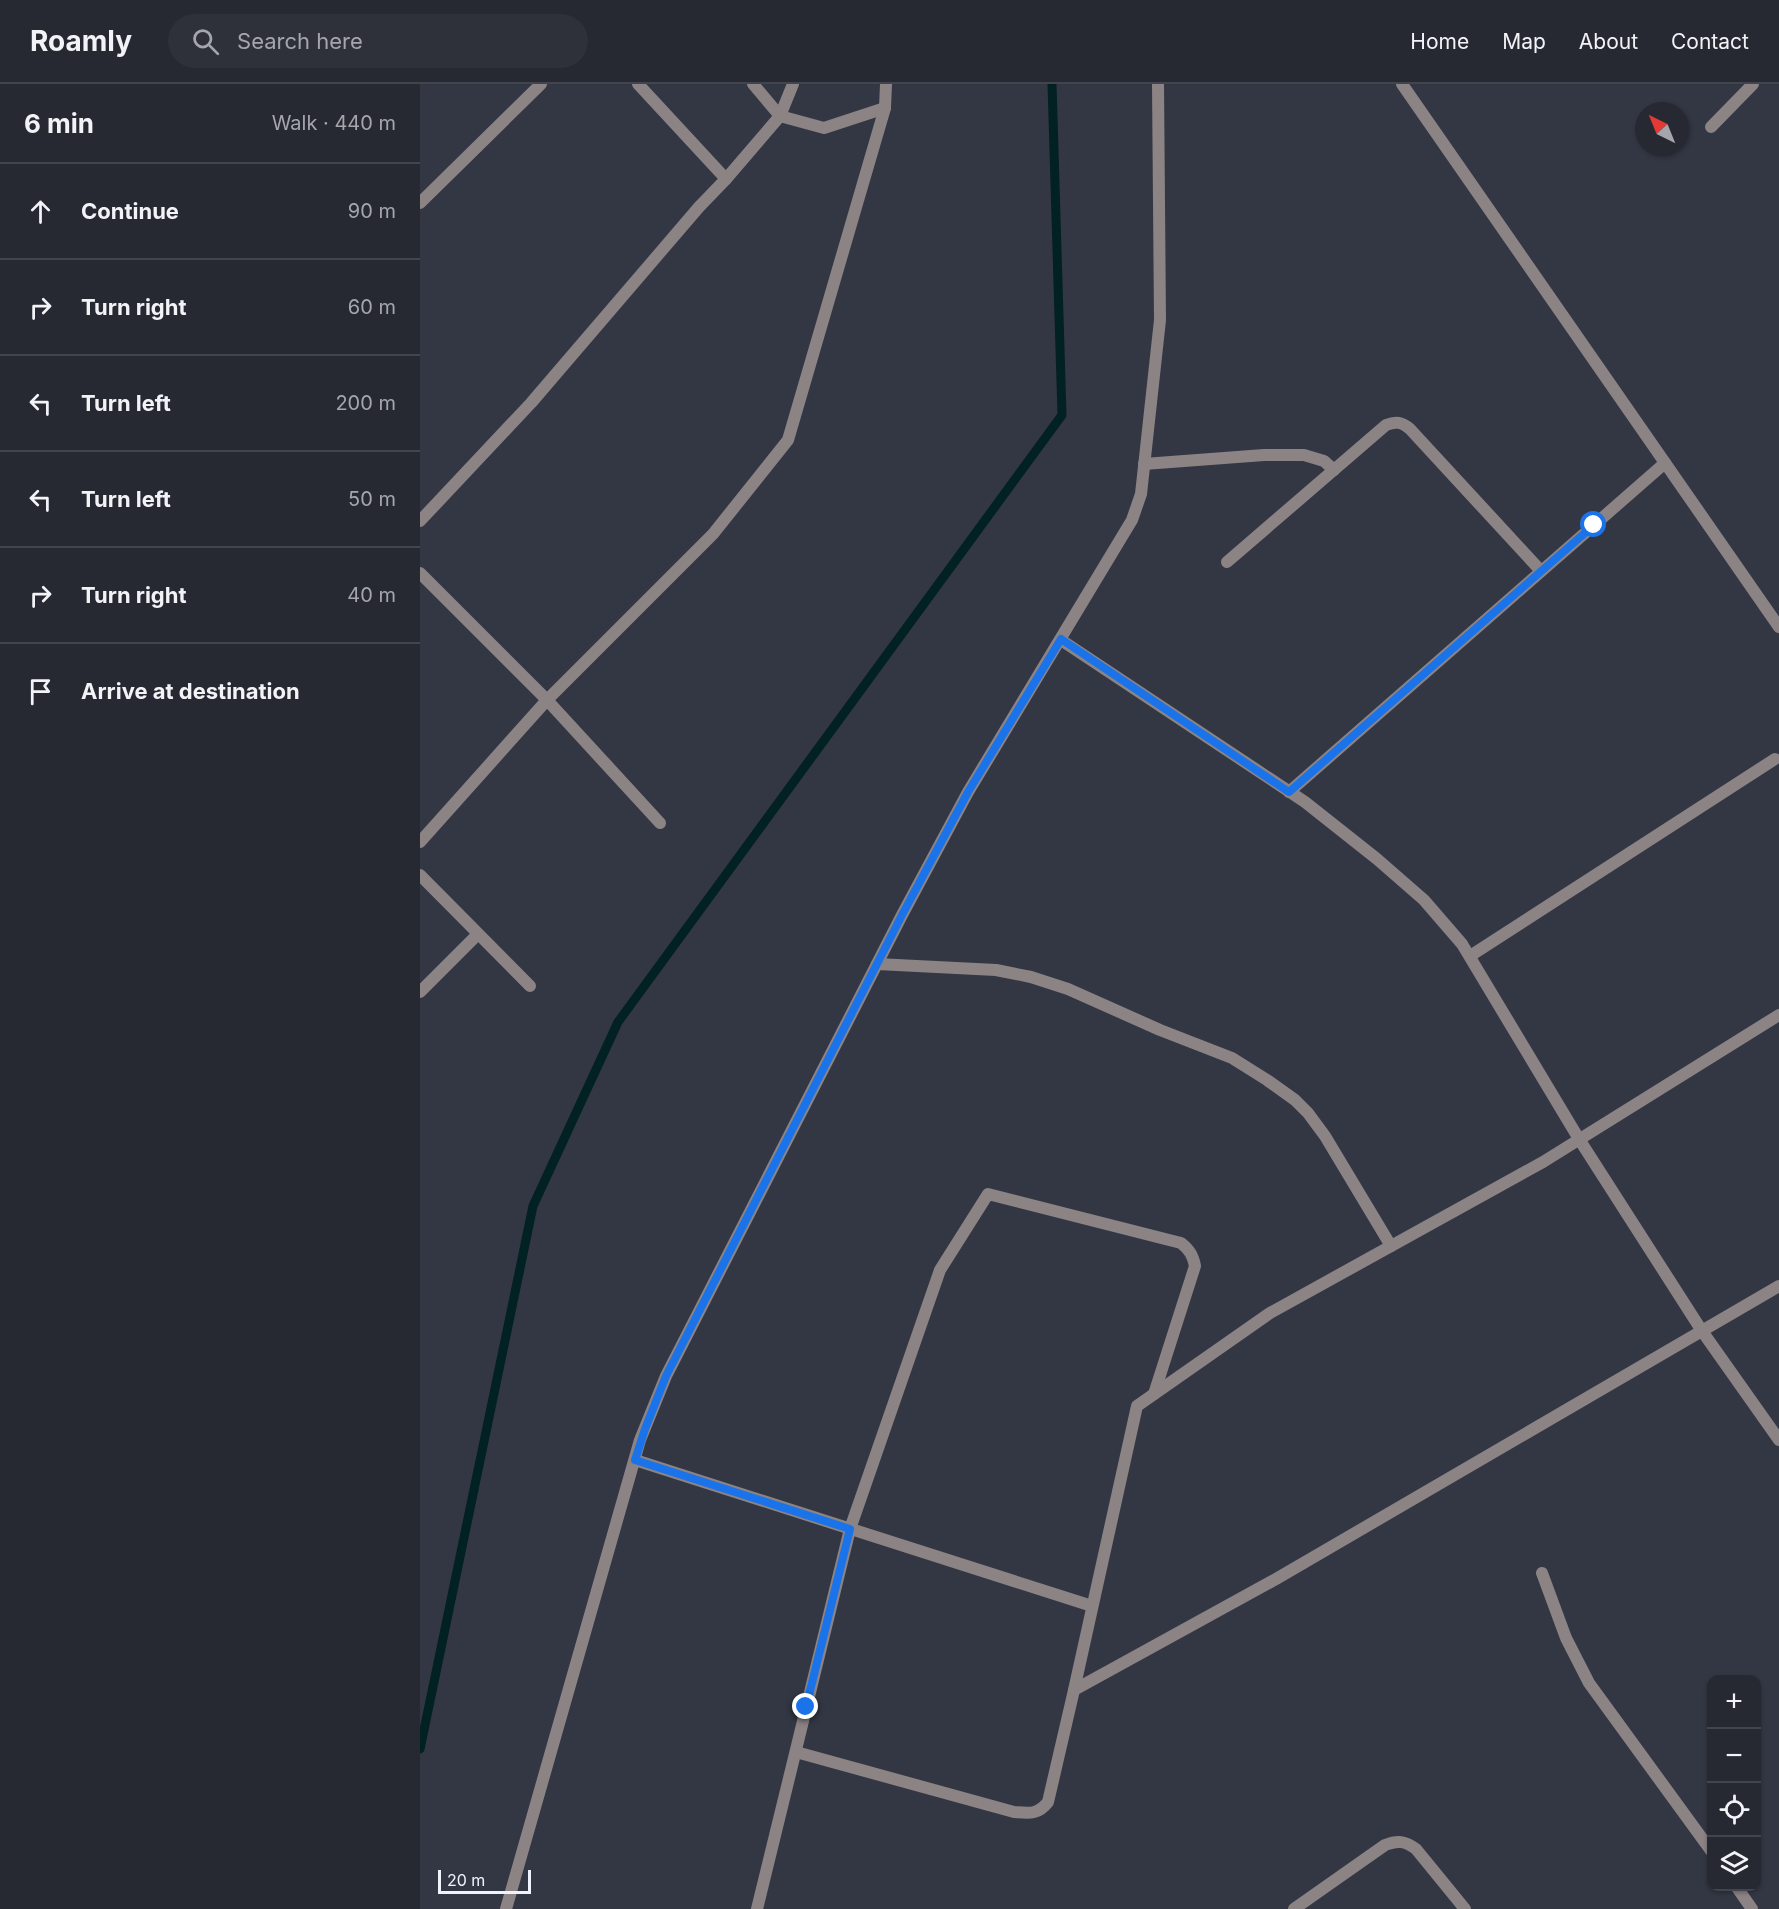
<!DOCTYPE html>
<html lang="en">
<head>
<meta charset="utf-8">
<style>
  :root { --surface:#262932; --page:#2e313a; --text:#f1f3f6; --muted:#a4a6ac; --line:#42454d }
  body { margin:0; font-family:Inter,sans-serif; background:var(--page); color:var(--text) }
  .controls { position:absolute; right:18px; bottom:18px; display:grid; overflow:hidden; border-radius:12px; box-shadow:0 2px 4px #0004 }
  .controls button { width:54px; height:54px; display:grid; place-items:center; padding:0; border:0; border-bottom:2px solid var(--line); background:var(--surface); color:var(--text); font:30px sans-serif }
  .compass { position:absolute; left:1215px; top:18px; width:54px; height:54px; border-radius:50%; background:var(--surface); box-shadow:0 2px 4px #0004; rotate:317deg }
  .scale { position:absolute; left:18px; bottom:15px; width:93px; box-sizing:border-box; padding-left:6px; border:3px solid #f0f3fb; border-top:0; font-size:16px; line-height:21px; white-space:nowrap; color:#f0f3fb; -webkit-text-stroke:4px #333743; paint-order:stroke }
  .stop { position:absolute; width:18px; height:18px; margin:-14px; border:4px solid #1a73e8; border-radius:50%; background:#fff }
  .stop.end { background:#1a73e8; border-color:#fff; box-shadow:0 2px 6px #0008 }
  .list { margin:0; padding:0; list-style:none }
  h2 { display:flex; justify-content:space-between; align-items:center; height:78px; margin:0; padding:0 24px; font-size:26px }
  h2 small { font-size:20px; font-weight:400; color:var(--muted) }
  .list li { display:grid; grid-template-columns:39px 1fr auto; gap:18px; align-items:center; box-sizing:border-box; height:96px; padding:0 24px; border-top:2px solid var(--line) }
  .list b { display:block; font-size:22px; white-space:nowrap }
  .list em { font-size:20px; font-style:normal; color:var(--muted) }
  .icon { flex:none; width:33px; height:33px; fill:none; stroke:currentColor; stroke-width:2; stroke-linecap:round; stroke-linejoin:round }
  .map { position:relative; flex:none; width:1359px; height:1825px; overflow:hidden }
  header { display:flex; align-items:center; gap:36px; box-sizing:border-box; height:84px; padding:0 30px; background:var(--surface); border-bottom:2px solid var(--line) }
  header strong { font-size:28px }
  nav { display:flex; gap:33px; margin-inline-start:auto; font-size:21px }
  .search { width:420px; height:54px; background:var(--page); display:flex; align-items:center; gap:15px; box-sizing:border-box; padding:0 21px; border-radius:33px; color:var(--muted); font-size:22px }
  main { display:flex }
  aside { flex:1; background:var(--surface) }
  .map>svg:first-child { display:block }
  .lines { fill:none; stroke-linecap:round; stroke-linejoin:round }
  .stream { stroke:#022123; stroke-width:9 }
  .lane { stroke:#8c8385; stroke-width:12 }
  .street { stroke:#8c8385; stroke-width:12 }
  .route { stroke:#1a73e8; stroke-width:8 }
</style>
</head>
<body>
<header>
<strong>Roamly</strong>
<div class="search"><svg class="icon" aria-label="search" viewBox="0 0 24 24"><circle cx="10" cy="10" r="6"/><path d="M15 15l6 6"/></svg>Search here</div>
<nav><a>Home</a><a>Map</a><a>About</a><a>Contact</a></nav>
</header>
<main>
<aside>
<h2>6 min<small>Walk · 440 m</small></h2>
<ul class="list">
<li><svg class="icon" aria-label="ahead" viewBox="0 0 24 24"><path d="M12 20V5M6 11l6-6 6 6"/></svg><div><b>Continue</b></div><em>90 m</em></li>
<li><svg class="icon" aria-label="right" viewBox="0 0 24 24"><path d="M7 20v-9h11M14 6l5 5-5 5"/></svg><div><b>Turn right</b></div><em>60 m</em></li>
<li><svg class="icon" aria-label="left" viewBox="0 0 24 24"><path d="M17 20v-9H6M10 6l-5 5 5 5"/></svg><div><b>Turn left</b></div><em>200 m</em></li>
<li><svg class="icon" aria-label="left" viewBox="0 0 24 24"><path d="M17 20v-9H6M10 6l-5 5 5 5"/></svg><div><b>Turn left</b></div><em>50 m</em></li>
<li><svg class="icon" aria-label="right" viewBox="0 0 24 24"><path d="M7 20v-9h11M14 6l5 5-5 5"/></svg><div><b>Turn right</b></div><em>40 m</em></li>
<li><svg class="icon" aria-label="arrive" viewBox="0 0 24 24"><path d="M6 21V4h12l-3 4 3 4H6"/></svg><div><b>Arrive at destination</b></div></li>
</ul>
</aside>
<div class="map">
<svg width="1359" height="1825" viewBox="0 0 1359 1825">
  <rect width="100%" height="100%" fill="#333743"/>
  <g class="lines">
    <polyline class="stream" points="0,1665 113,1122 198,938 642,331 632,0"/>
    <polyline class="lane" points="1291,43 1333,0"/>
    <g class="street">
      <polyline points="333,0 360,32 404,44 465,24"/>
      <polyline points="982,0 1359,543"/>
      <polyline points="306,95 360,32 373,0"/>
      <polyline points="0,119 121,0"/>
      <polyline points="724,380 844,371 884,371 904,377 914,386"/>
      <polyline points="0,437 111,319 279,123 306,95 218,0"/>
      <path d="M 807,478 L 966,341 C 976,337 982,338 990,345 L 1121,487"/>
      <polyline points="0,489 127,616 240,739"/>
      <polyline points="641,556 885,718 957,775 1004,816 1042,860 1159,1055 1282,1247 1359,1356"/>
      <polyline points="869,708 1245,379"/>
      <polyline points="0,758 127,616 293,450 368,356 465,24 466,0"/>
      <polyline points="0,791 110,902"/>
      <polyline points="1050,872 1355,675"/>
      <polyline points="457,880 576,886 611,893 648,905 740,946 812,974 847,996 875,1016 888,1029 905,1052 971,1162"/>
      <polyline points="0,908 58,850"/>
      <polyline points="1359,931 1123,1078 850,1229 717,1322 654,1606 856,1495 1359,1202"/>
      <polyline points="215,1376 672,1522"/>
      <polyline points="1122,1489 1146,1554 1169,1599 1292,1768"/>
      <path d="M 376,1668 L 594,1728 C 609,1729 618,1731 628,1718 L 654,1606"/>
      <polyline points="1316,1802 1332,1825"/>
      <polyline points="86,1825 220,1356 246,1292 482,831 548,708 712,436 721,410 740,236 738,0"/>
      <path d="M 337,1825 L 430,1445 L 520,1186 L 568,1110 L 761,1159 C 770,1166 773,1172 775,1182 L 734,1310"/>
      <path d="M 874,1825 L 965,1761 C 978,1756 985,1757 996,1765 L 1045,1825"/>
    </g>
  </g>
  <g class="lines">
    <polyline class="route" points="386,1623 430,1445 215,1376 225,1345 246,1292 482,831 548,708 641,555 869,708 1174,441"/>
  </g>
</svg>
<div class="controls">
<button>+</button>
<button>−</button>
<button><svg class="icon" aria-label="locate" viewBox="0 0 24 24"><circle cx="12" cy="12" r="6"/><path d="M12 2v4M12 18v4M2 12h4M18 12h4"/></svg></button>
<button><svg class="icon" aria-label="layers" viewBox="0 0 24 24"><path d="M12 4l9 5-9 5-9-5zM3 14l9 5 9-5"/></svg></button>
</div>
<svg class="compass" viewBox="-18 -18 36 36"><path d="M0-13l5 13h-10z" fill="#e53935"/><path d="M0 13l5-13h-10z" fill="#a4a6ac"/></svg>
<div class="scale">20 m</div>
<div class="stop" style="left:1174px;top:441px"></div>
<div class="stop end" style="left:386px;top:1623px"></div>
</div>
</main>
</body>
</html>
